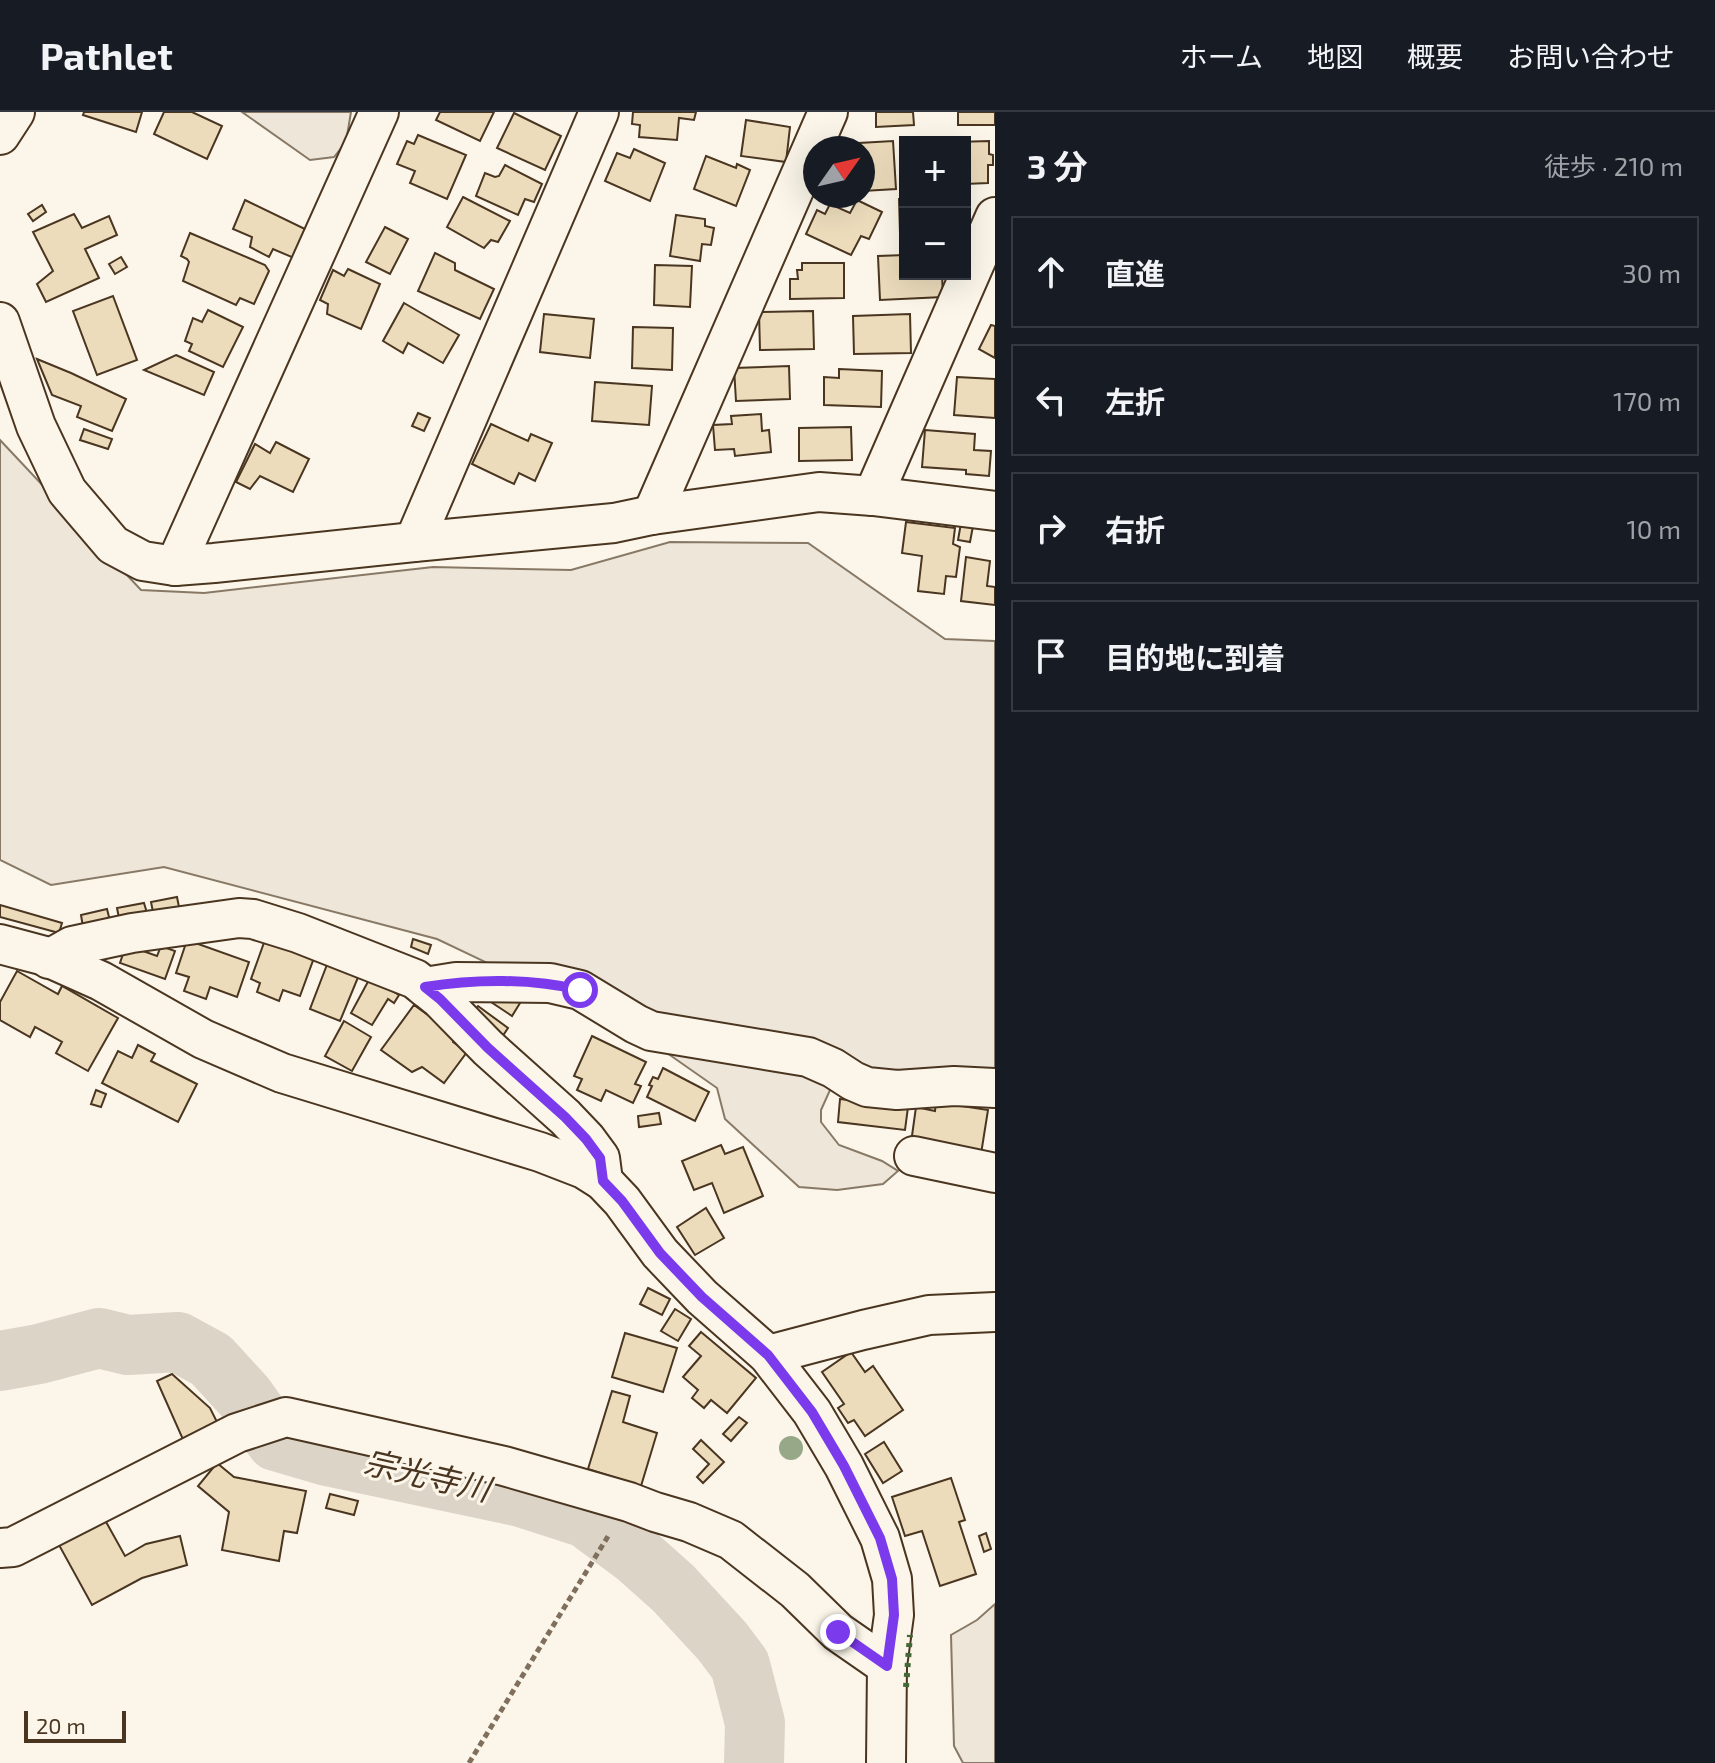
<!DOCTYPE html>
<html lang="ja">
<head>
<meta charset="utf-8">
<style>
  :root { --surface:#171b24; --page:#20242c; --text:#f1f3f6; --muted:#9ea1a6; --line:#363941 }
  body { margin:0; font-family:"Exo 2","Noto Sans JP",sans-serif; background:var(--page); color:var(--text) }
  .controls { position:absolute; right:24px; top:24px; display:grid; overflow:hidden; border-radius:0px; box-shadow:0 8px 32px #0002 }
  .controls button { width:72px; height:72px; display:grid; place-items:center; padding:0; border:0; border-bottom:2px solid var(--line); background:var(--surface); color:var(--text); font:40px sans-serif }
  .compass { position:absolute; left:803px; top:24px; width:72px; height:72px; border-radius:50%; background:var(--surface); box-shadow:0 8px 32px #0002; rotate:56deg }
  .scale { position:absolute; left:24px; bottom:20px; width:102px; box-sizing:border-box; padding-left:8px; border:4px solid #4a3520; border-top:0; font-size:22px; line-height:28px; white-space:nowrap; color:#4a3520; -webkit-text-stroke:6px #fbf6e9; paint-order:stroke }
  .stop { position:absolute; width:24px; height:24px; margin:-18px; border:6px solid #7c3aed; border-radius:50%; background:#fff }
  .stop.end { background:#7c3aed; border-color:#fff; box-shadow:0 2px 8px #0008 }
  .list { margin:0; padding:0; list-style:none }
  h2 { display:flex; justify-content:space-between; align-items:center; height:104px; margin:0; padding:0 32px; font-size:34px }
  h2 small { font-size:26px; font-weight:400; color:var(--muted) }
  .list li { display:grid; grid-template-columns:52px 1fr auto; gap:24px; align-items:center; box-sizing:border-box; height:112px; margin:0 16px 16px; padding:0 16px; border:2px solid var(--line); border-radius:0px }
  .list b { display:block; font-size:30px; white-space:nowrap }
  .list em { font-size:26px; font-style:normal; color:var(--muted) }
  .icon { flex:none; width:44px; height:44px; fill:none; stroke:currentColor; stroke-width:2; stroke-linecap:round; stroke-linejoin:round }
  .map { position:relative; flex:none; width:995px; height:1651px; overflow:hidden }
  header { display:flex; align-items:center; gap:48px; box-sizing:border-box; height:112px; padding:0 40px; background:var(--surface); border-bottom:2px solid var(--line) }
  header strong { font-size:38px }
  nav { display:flex; gap:44px; margin-inline-start:auto; font-size:28px }
  main { display:flex }
  aside { flex:1; background:var(--surface) }
  .map>svg:first-child { display:block }
  .green { fill:#ede6d9; stroke:#887966; stroke-width:2 }
  .lines { fill:none; stroke-linecap:round; stroke-linejoin:round }
  .river { stroke:#dcd4c6; stroke-width:60 }
  .building { fill:#ecdcbc; stroke:#4a3520; stroke-width:2 }
  .minor-casing { stroke:#4a3520; stroke-width:42 }
  .path { stroke:#7f6f5c; stroke-width:5; stroke-dasharray:6 4; stroke-linecap:butt }
  .minor { stroke:#fbf6e9; stroke-width:38 }
  .hedge { stroke:#436837; stroke-width:6; stroke-dasharray:4 6; stroke-linecap:butt }
  .tree { fill:#96a887 }
  .route { stroke:#7c3aed; stroke-width:10 }
  .labels { text-anchor:middle; stroke-width:6; stroke-linejoin:round; paint-order:stroke }
  .water-label { font-size:32px; font-style:italic; fill:#4a3520; stroke:#fbf6e9 }
</style>
</head>
<body>
<header>
<strong>Pathlet</strong>
<nav><a>ホーム</a><a>地図</a><a>概要</a><a>お問い合わせ</a></nav>
</header>
<main>
<div class="map">
<svg width="995" height="1651" viewBox="0 0 995 1651">
  <rect width="100%" height="100%" fill="#fbf6e9"/>
  <g class="green">
    <polygon points="242,0 351,0 346,30 334,45 310,48"/>
    <polygon points="0,328 141,478 204,481 433,455 571,458 670,430 808,431 945,527 995,529 995,979 873,966 830,978 821,998 821,1010 839,1033 882,1049 898,1059 883,1072 837,1078 799,1075 725,1007 717,976 647,927 437,827 164,755 51,773 0,748"/>
    <polygon points="995,1492 995,1651 963,1651 954,1634 951,1523 977,1508"/>
  </g>
  <g class="lines">
    <polyline class="river" points="0,1249 39,1242 99,1226 128,1233 178,1230 211,1248 244,1284 276,1329 327,1344 521,1385 586,1406 637,1444 673,1476 722,1529 740,1553 755,1611 754,1651"/>
  </g>
  <g class="building">
    <polygon points="84,0 142,0 136,20 83,3"/>
    <polygon points="164,0 192,0 222,14 207,47 154,22"/>
    <polygon points="440,0 494,0 480,29 436,8"/>
    <polygon points="633,0 696,0 694,8 679,6 677,28 639,25 640,13 632,12"/>
    <polygon points="876,0 913,0 914,13 876,15"/>
    <rect x="958" y="0" width="37" height="13"/>
    <polygon points="514,1 561,24 545,58 497,36"/>
    <polygon points="746,8 790,15 786,50 741,44"/>
    <polygon points="418,23 466,43 447,87 410,71 415,59 397,52 407,29 414,32"/>
    <polygon points="893,29 896,77 863,79 863,36 859,36 859,31"/>
    <polygon points="989,29 989,42 993,43 993,53 988,53 988,71 965,72 965,30 956,30"/>
    <polygon points="634,37 665,51 650,89 605,69 617,41 630,46"/>
    <polygon points="706,44 736,56 737,52 750,58 736,94 694,77"/>
    <polygon points="505,53 542,72 534,90 525,87 518,103 476,84 485,61 495,65 499,64"/>
    <polygon points="463,85 510,109 498,130 491,128 484,136 447,115"/>
    <polygon points="899,87 905,87 905,121 900,121"/>
    <polygon points="245,88 305,117 294,146 273,137 269,145 250,135 252,125 233,117"/>
    <polygon points="857,88 882,100 869,127 861,124 851,143 806,122 817,98 825,102 830,92 850,101"/>
    <polygon points="42,93 46,100 33,109 28,102"/>
    <polygon points="74,102 82,116 109,104 117,123 85,137 99,166 46,190 37,172 53,159 33,120"/>
    <polygon points="676,103 705,107 705,114 714,116 711,133 702,132 700,149 670,144"/>
    <polygon points="385,115 408,127 390,162 366,150"/>
    <polygon points="190,121 265,153 269,159 254,192 240,186 236,193 183,169 189,150 187,147 181,144"/>
    <polygon points="435,141 455,151 455,158 494,177 480,207 418,179"/>
    <polygon points="905,143 905,162 942,162 943,185 880,188 878,144"/>
    <polygon points="121,145 127,155 115,162 109,152"/>
    <polygon points="802,151 844,151 844,186 790,187 790,167 798,167 797,158 802,158"/>
    <polygon points="655,153 692,154 690,195 654,193"/>
    <polygon points="348,157 380,172 361,217 327,202 328,192 320,188 333,158 344,164"/>
    <polygon points="113,184 137,248 97,263 73,199"/>
    <polygon points="404,191 459,223 443,251 408,231 403,241 383,229"/>
    <polygon points="208,198 243,215 223,255 189,239 192,232 185,229 193,206 202,210"/>
    <polygon points="813,199 814,237 760,238 759,200"/>
    <polygon points="544,202 594,207 590,246 540,240"/>
    <polygon points="910,202 911,241 854,242 853,204"/>
    <polygon points="991,213 995,214 995,246 979,237"/>
    <polygon points="633,215 673,216 672,258 632,256"/>
    <polygon points="176,243 214,260 204,283 144,258"/>
    <polygon points="37,247 71,261 126,287 112,319 77,305 81,294 52,283"/>
    <polygon points="789,254 790,287 736,289 734,256"/>
    <polygon points="839,257 882,259 881,295 824,293 824,265 839,266"/>
    <polygon points="957,265 995,267 995,306 954,303"/>
    <polygon points="595,270 652,274 649,313 592,309"/>
    <polygon points="418,301 430,306 424,319 412,314"/>
    <polygon points="761,302 762,319 769,318 771,340 735,344 734,337 715,338 713,313 732,312 731,304"/>
    <polygon points="491,312 528,329 531,322 552,331 535,369 519,361 514,372 472,352"/>
    <polygon points="851,315 852,348 799,349 799,316"/>
    <polygon points="84,317 112,327 108,337 80,328"/>
    <polygon points="925,318 975,322 974,338 991,339 989,364 966,362 966,358 922,355"/>
    <polygon points="276,330 309,347 293,380 260,364 250,377 236,370 255,332 270,341"/>
    <polygon points="906,410 955,416 953,432 960,435 956,465 946,464 944,482 918,479 922,444 902,441"/>
    <polygon points="961,411 973,414 970,430 958,428"/>
    <polygon points="966,445 990,449 987,474 995,475 995,493 961,489"/>
    <polygon points="177,785 179,795 153,800 151,790"/>
    <polygon points="144,791 147,801 119,806 117,796"/>
    <polygon points="0,793 62,811 59,821 0,805"/>
    <polygon points="107,797 110,809 83,815 81,803"/>
    <polygon points="266,825 315,843 300,884 283,878 279,889 257,880 260,871 251,867"/>
    <polygon points="413,827 431,833 428,842 411,835"/>
    <polygon points="187,828 249,850 237,885 210,875 206,887 184,879 189,865 176,861"/>
    <polygon points="126,833 157,844 161,834 175,839 165,867 120,851"/>
    <polygon points="328,850 359,863 340,909 310,897"/>
    <polygon points="17,859 58,882 62,874 118,906 88,959 56,941 62,930 35,915 30,925 0,908 0,890"/>
    <polygon points="370,866 399,883 394,891 388,887 372,913 351,901"/>
    <polygon points="500,877 520,891 512,904 491,890"/>
    <polygon points="414,893 453,921 453,930 467,940 444,971 422,955 412,960 381,938"/>
    <polygon points="478,894 508,916 502,925 471,902"/>
    <polygon points="344,909 371,925 352,959 325,944"/>
    <polygon points="592,924 646,950 635,972 641,974 633,991 606,978 601,989 577,978 582,967 574,964"/>
    <polygon points="138,933 155,942 151,949 197,972 178,1010 102,971 118,939 132,946"/>
    <polygon points="663,956 709,980 695,1009 647,985 652,974 649,973 653,965 658,967"/>
    <polygon points="96,978 106,982 101,995 91,992"/>
    <polygon points="840,987 908,995 905,1018 838,1010"/>
    <polygon points="936,990 988,998 981,1042 911,1031 916,995 935,999"/>
    <polygon points="659,1001 661,1012 639,1015 638,1004"/>
    <polygon points="721,1033 725,1042 743,1035 763,1084 724,1101 712,1071 694,1078 682,1049"/>
    <polygon points="706,1096 724,1126 695,1143 677,1115"/>
    <polygon points="648,1176 670,1187 662,1203 640,1192"/>
    <polygon points="675,1197 691,1207 678,1229 661,1219"/>
    <polygon points="701,1220 756,1266 727,1301 711,1288 704,1296 692,1286 698,1278 683,1265 701,1244 689,1234"/>
    <polygon points="625,1221 677,1236 663,1280 612,1265"/>
    <polygon points="851,1240 865,1260 873,1254 903,1298 865,1324 854,1308 848,1311 838,1296 844,1292 822,1260"/>
    <polygon points="172,1262 210,1296 220,1316 185,1332 157,1269"/>
    <polygon points="612,1279 630,1284 623,1310 657,1321 641,1374 588,1357"/>
    <polygon points="739,1305 747,1311 731,1329 723,1322"/>
    <polygon points="701,1328 724,1350 703,1371 697,1365 709,1352 693,1337"/>
    <polygon points="884,1330 902,1359 883,1371 865,1342"/>
    <polygon points="217,1351 234,1365 306,1379 297,1421 284,1419 279,1449 222,1438 229,1400 198,1374"/>
    <polygon points="951,1366 965,1408 959,1410 976,1462 940,1474 922,1419 905,1424 892,1385"/>
    <polygon points="330,1382 358,1389 354,1403 326,1396"/>
    <polygon points="105,1408 125,1444 146,1432 180,1424 187,1453 142,1466 92,1493 59,1433"/>
    <polygon points="986,1421 991,1437 984,1440 979,1424"/>
  </g>
  <g class="lines">
    <g class="minor-casing">
      <g id="minor">
        <polyline points="0,23 15,0"/>
        <polyline points="0,210 36,314 67,379 113,433 143,449 175,454 214,451 414,430 614,411 652,403 819,380 873,384 995,399"/>
        <polyline points="873,384 995,105"/>
        <polyline points="652,403 828,0"/>
        <polyline points="414,430 599,0"/>
        <polyline points="175,454 379,0"/>
        <polyline points="0,832 45,844 101,869 203,927 282,961 540,1040 584,1057 603,1069 622,1089 660,1141 702,1185 768,1243 812,1300 844,1354 880,1426 892,1467 894,1503 887,1554 886,1651"/>
        <polyline points="49,847 72,834 132,821 239,806 253,807 298,821 415,867 440,887 488,936 565,1005 586,1027 600,1046 603,1069"/>
        <polyline points="425,875 456,870 550,871 580,878 636,912 651,919 808,945 833,956 853,969 867,975 897,978 954,974 995,976"/>
        <polyline points="914,1044 995,1061"/>
        <polyline points="768,1243 863,1218 929,1203 995,1200"/>
        <polyline points="0,1436 13,1435 237,1321 286,1305 504,1354 629,1390 655,1400 689,1410 731,1428 795,1478 838,1520 887,1554"/>
      </g>
    </g>
    <polyline class="path" points="469,1651 610,1421"/>
    <use href="#minor" class="minor"/>
    <polyline class="hedge" points="906,1575 910,1523"/>
  </g>
  <circle class="tree" cx="791" cy="1336" r="12"/>
  <g class="lines">
    <path class="route" d="M 580,878 C 531,866 474,867 425,875 L 440,887 L 488,936 L 565,1005 L 586,1027 L 600,1046 L 603,1069 L 622,1089 L 660,1141 L 702,1185 L 768,1243 L 812,1300 L 844,1354 L 880,1426 L 892,1467 L 894,1503 L 887,1554 L 838,1520"/>
  </g>
  <g class="labels">
    <g class="water-label">
      <text transform="translate(427 1364) rotate(13)" y="11">宗光寺川</text>
    </g>
  </g>
</svg>
<div class="controls">
<button>+</button>
<button>−</button>
</div>
<svg class="compass" viewBox="-18 -18 36 36"><path d="M0-13l5 13h-10z" fill="#e53935"/><path d="M0 13l5-13h-10z" fill="#9ea1a6"/></svg>
<div class="scale">20 m</div>
<div class="stop" style="left:580px;top:878px"></div>
<div class="stop end" style="left:838px;top:1520px"></div>
</div>
<aside>
<h2>3 分<small>徒歩 · 210 m</small></h2>
<ul class="list">
<li><svg class="icon" aria-label="ahead" viewBox="0 0 24 24"><path d="M12 20V5M6 11l6-6 6 6"/></svg><div><b>直進</b></div><em>30 m</em></li>
<li><svg class="icon" aria-label="left" viewBox="0 0 24 24"><path d="M17 20v-9H6M10 6l-5 5 5 5"/></svg><div><b>左折</b></div><em>170 m</em></li>
<li><svg class="icon" aria-label="right" viewBox="0 0 24 24"><path d="M7 20v-9h11M14 6l5 5-5 5"/></svg><div><b>右折</b></div><em>10 m</em></li>
<li><svg class="icon" aria-label="arrive" viewBox="0 0 24 24"><path d="M6 21V4h12l-3 4 3 4H6"/></svg><div><b>目的地に到着</b></div></li>
</ul>
</aside>
</main>
</body>
</html>
